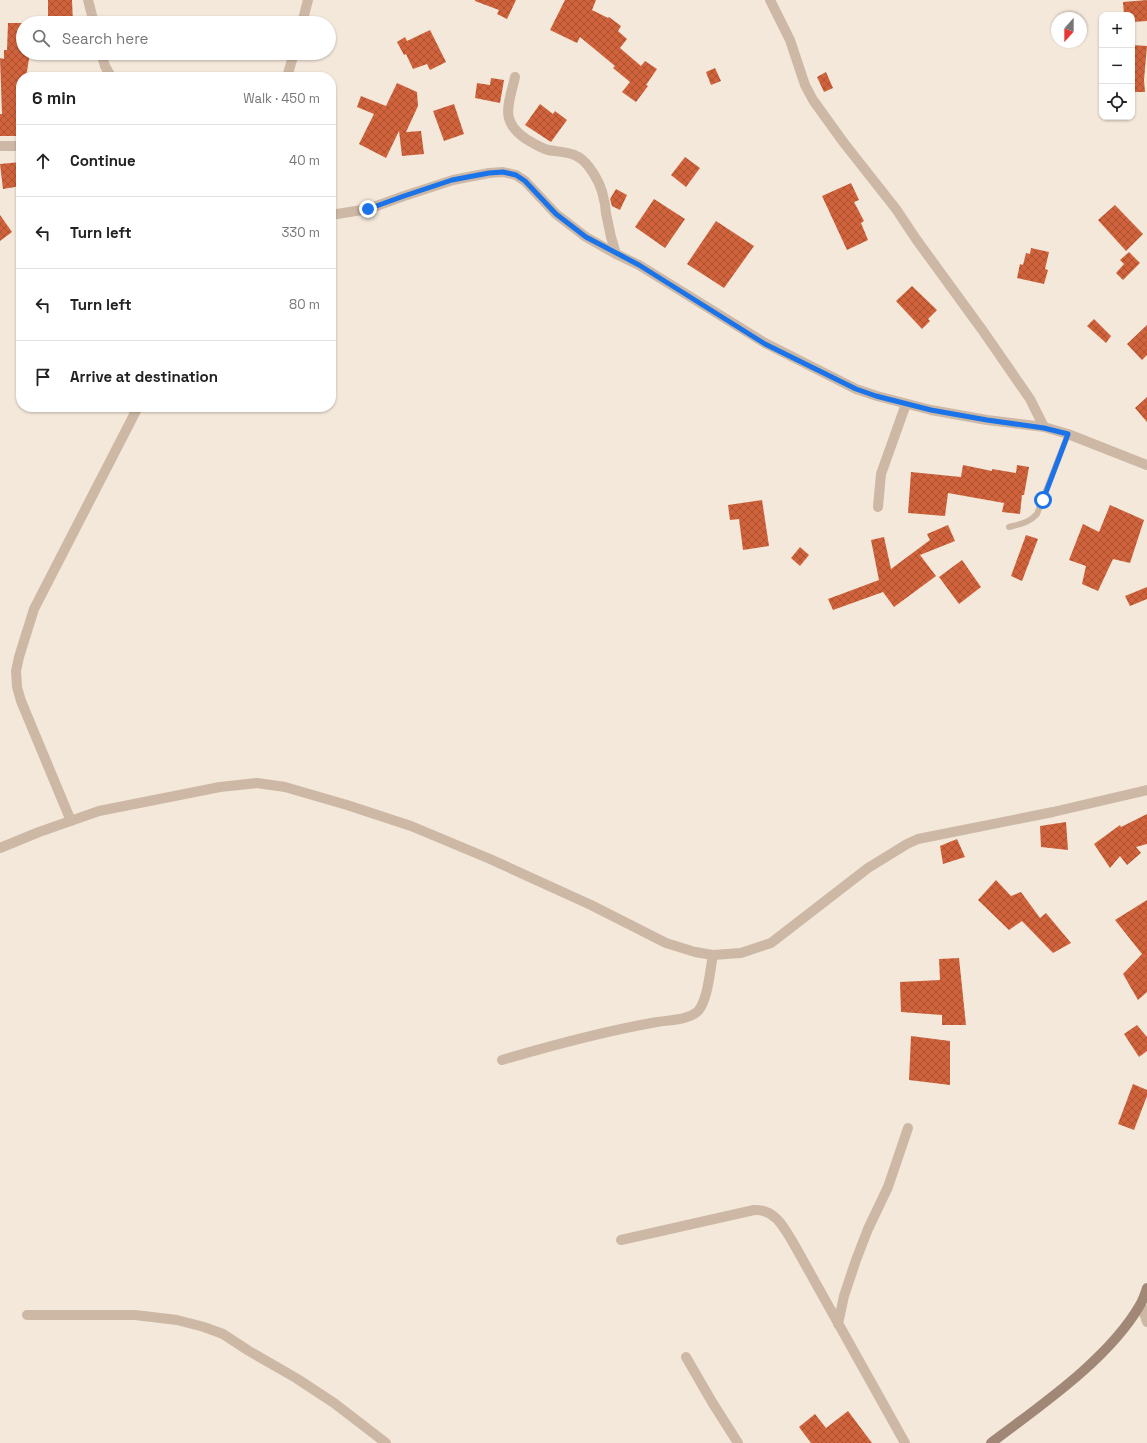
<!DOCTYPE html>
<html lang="en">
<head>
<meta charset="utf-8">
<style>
  :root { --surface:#fff; --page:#f6f6f6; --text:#222; --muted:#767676; --line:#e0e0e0 }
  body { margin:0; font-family:"Space Grotesk",sans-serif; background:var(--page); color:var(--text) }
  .controls { position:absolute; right:12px; top:12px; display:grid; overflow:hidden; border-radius:8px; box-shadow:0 1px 3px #0004 }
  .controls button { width:36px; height:36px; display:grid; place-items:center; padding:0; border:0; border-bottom:1px solid var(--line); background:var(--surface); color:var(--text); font:20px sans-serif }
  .compass { position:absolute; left:1051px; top:12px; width:36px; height:36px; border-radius:50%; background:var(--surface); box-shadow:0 1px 3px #0004; rotate:201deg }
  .stop { position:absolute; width:12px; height:12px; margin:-9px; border:3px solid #1a73e8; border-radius:50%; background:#fff }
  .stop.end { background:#1a73e8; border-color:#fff; box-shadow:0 1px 4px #0008 }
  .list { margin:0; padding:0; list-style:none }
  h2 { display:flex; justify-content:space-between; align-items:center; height:52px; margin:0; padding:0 16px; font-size:17px }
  h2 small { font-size:13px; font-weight:400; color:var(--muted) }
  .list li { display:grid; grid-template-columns:26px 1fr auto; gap:12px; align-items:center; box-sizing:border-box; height:72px; padding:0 16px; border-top:1px solid var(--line) }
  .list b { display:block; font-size:15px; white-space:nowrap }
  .list em { font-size:13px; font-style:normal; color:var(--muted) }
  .icon { flex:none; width:22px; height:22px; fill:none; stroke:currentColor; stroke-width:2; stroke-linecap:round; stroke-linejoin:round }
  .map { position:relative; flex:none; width:1147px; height:1443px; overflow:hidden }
  .search { position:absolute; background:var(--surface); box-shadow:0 1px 3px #0004; left:16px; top:16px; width:320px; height:44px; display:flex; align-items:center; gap:10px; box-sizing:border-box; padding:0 14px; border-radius:22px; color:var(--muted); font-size:15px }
  .panel { position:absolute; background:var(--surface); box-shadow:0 1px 3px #0004; left:16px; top:72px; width:320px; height:340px; border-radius:16px }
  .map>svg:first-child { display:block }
  .building { fill:url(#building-cross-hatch) }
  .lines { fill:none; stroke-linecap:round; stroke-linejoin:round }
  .lane { stroke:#cdb8a5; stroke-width:6 }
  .street { stroke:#cdb8a5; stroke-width:10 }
  .secondary { stroke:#a18776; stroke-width:10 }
  .route { stroke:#1a73e8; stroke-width:5 }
</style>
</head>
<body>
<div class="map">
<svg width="1147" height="1443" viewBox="0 0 1147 1443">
  <defs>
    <pattern id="building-cross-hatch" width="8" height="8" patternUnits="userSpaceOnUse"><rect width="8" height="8" fill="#d0633c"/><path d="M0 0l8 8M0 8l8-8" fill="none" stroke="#aa5232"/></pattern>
  </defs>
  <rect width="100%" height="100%" fill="#f4e8da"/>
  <g class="building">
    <polygon points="48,0 72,0 73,23 63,23 61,16 48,16"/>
    <polygon points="475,0 516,0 507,19 497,14 499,10 475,1"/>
    <polygon points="565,0 596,0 592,10 608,18 609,17 621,26 618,31 627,39 620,48 641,66 645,61 657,69 646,85 648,86 636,102 622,92 630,82 613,68 615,66 580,37 577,43 550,30"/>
    <polygon points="1147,0 1147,21 1132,22 1132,15 1124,15 1123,2"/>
    <polygon points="8,23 23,23 23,53 30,53 26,77 21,77 21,136 0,136 0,114 2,114 0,58 4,59 4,50 7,50"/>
    <polygon points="430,30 446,62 430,70 427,64 413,69 406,54 404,55 397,42 405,37 407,41"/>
    <polygon points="1132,45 1147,46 1144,80 1145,92 1132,92"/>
    <polygon points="715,68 721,81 711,85 706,72"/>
    <polygon points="826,72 833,88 824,92 817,77"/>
    <polygon points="491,78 504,80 500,103 475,98 477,83 490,85"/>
    <polygon points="397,83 417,92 418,106 406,132 421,131 424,154 402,156 399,131 386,158 359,144 374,114 357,107 361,96 386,106"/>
    <polygon points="454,104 464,134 444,141 433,111"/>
    <polygon points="540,104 553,114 555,111 567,120 551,142 525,125"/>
    <polygon points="685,157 700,168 686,187 671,175"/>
    <polygon points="21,162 21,186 3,189 0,164"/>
    <polygon points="851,183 859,200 854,202 864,221 861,223 868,240 847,250 822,196"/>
    <polygon points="616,189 627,195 620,210 612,206 610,199"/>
    <polygon points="654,199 685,219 665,248 635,227"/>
    <polygon points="1115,205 1143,234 1126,251 1098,220"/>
    <polygon points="0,215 12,232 0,241"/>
    <polygon points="716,221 754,246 724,288 687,264"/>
    <polygon points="1031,248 1049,252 1045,269 1048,270 1044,284 1017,278 1020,264 1023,265 1026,253 1030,254"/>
    <polygon points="1129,252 1140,263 1123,280 1116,273 1124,264 1120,260"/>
    <polygon points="912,286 937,310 928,319 930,321 922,329 896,301"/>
    <polygon points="1094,319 1111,336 1106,343 1087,326"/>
    <polygon points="1147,325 1147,355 1142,360 1127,344"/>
    <polygon points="1147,397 1147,422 1135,408"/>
    <polygon points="963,465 992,471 992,469 1016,473 1017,465 1029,467 1024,495 1022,495 1020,514 1002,512 1004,503 948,493 945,516 908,513 911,472 961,477"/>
    <polygon points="762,500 769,546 743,550 739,519 730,520 728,505"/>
    <polygon points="1110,505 1144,520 1130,563 1113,559 1098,591 1082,584 1086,566 1069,560 1083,524 1099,532"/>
    <polygon points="948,525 955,541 920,555 936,576 894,607 883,592 833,610 828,599 879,580 871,540 884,537 891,569 930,540 927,534"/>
    <polygon points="1026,535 1038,539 1022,581 1011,576"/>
    <polygon points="800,547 809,555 800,566 791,558"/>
    <polygon points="962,560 981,587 959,604 939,577"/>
    <polygon points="1147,587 1147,599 1130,606 1125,596"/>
    <polygon points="1147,814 1147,844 1136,847 1141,853 1127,865 1120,856 1110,868 1094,844 1120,825 1121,827"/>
    <polygon points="1066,822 1068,850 1041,847 1040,826"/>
    <polygon points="957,839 965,857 943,864 940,846"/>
    <polygon points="996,880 1011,896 1021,892 1040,918 1046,913 1071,943 1053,953 1022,921 1009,930 978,900"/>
    <polygon points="1147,900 1147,992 1138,1000 1123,974 1142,954 1115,920"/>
    <polygon points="959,958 966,1025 942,1025 942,1015 901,1012 900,982 940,980 939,959"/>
    <polygon points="1137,1025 1147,1037 1147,1051 1139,1057 1124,1034"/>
    <polygon points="911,1036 950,1041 950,1085 909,1080"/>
    <polygon points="1133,1084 1147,1090 1147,1096 1134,1130 1118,1124"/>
    <polygon points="848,1411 872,1443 811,1443 799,1427 815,1414 826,1428"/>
  </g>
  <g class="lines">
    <path class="lane" d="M 1009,527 C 1021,524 1029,523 1037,514 L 1068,434"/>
    <g class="street">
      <polyline points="88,0 94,23"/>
      <polyline points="770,0 790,40 805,85 813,100 844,143 896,209 916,239 983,331 1030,399 1044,427"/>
      <polyline points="302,23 308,0"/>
      <polyline points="101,53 105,66 111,77"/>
      <polyline points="287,77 294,53"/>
      <path d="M 515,77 C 509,104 499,121 526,139 C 533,143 541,148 548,150 C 565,153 577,151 589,167 C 596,176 602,188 604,200 C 606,206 605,212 607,218 C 609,230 612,242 616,254"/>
      <polyline points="0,146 21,146"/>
      <polyline points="331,215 368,209 404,196 453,180 489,173 503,172 516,175 525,181 556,214 586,237 616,254 639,265 765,343 856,389 877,396 931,410 987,420 1044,427 1068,434 1147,465"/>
      <polyline points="878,507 881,474 906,404"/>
      <polyline points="71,821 21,701 17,687 16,671 19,657 34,609 138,407"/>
      <polyline points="0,848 39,832 99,811 220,787 257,783 285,787 347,805 411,826 490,859 591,905 666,943 695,952 713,955 741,953 771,943 868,868 907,844 918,839 1053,812 1147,790"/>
      <path d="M 502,1060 C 553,1045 605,1031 657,1022 C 669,1020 689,1020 698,1011 C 708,1000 710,970 713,955"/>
      <path d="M 621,1240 L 754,1210 C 777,1209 785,1230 795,1246 L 905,1443"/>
      <polyline points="1141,1304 1147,1322"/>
      <polyline points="27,1315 135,1315 177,1320 204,1327 223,1334 249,1351 296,1378 334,1403 386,1443"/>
      <polyline points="838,1324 844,1296 856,1260 868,1229 888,1187 908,1128"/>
      <polyline points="686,1357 712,1402 738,1443"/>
    </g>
    <path class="secondary" d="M 991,1443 C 1040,1406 1109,1359 1140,1305 C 1143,1300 1145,1294 1147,1288"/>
  </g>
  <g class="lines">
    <polyline class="route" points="368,209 404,196 452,180 489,173 503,172 516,175 525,181 556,214 586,237 639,265 765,344 856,389 876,396 931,410 987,420 1044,428 1068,434 1043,500"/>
  </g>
</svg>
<div class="controls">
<button>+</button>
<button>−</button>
<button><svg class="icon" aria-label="locate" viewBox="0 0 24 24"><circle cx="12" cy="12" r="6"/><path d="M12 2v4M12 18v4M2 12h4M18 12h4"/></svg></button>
</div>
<svg class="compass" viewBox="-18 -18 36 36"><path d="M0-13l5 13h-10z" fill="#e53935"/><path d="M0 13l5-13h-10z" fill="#767676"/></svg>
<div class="stop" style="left:1043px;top:500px"></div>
<div class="stop end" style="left:368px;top:209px"></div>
<div class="search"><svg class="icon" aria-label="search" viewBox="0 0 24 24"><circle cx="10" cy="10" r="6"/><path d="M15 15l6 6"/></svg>Search here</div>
<section class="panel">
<h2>6 min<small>Walk · 450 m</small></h2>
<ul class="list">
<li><svg class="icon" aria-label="ahead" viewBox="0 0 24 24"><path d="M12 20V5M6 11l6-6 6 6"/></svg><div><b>Continue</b></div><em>40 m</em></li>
<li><svg class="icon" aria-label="left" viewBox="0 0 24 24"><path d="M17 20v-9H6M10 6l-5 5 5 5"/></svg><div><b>Turn left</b></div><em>330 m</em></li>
<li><svg class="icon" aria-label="left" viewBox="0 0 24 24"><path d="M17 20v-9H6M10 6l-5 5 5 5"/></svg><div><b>Turn left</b></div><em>80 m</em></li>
<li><svg class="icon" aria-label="arrive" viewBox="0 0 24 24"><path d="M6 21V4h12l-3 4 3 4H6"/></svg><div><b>Arrive at destination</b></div></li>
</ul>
</section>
</div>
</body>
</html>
